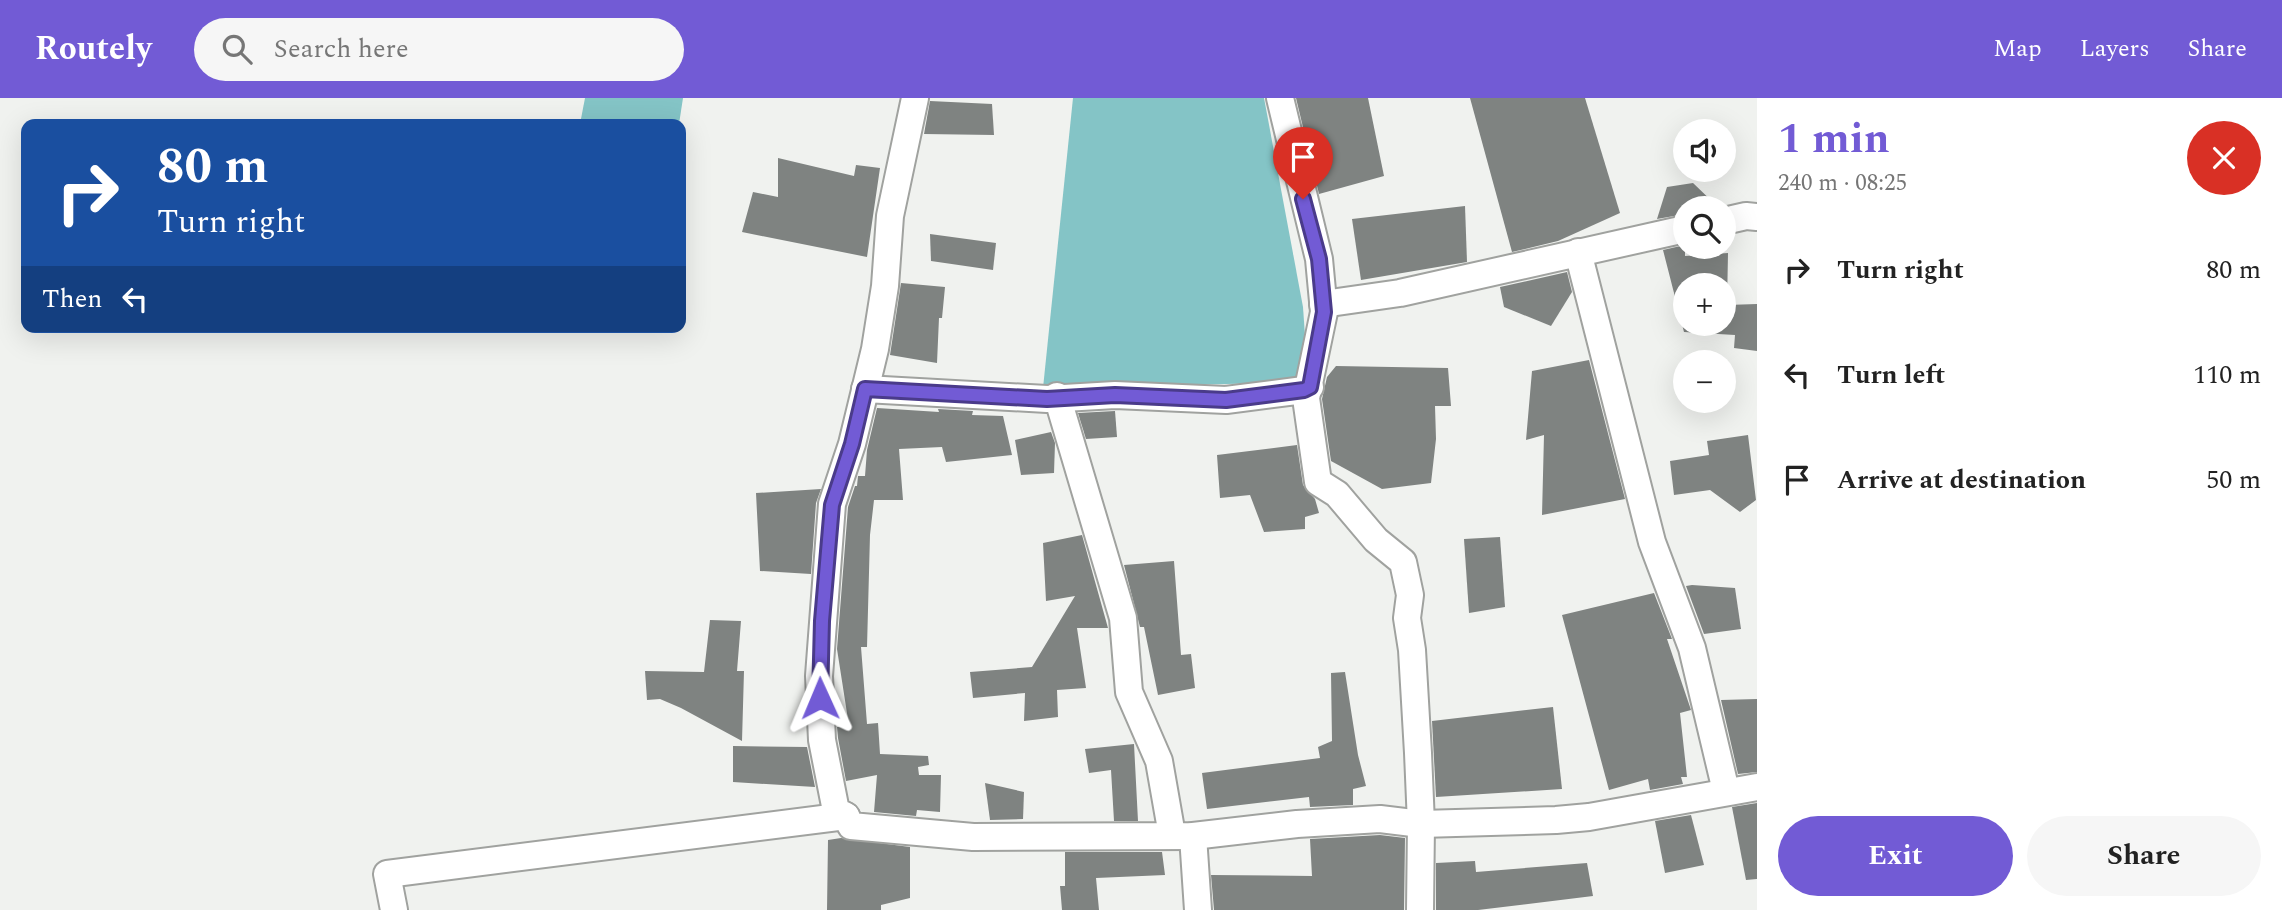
<!DOCTYPE html>
<meta charset="utf-8">
<style>
body{margin:0;font-family:Spectral,serif;background:#f6f6f6;color:#222;height:100vh;display:flex;flex-direction:column;font-size:26px;white-space:nowrap}
*{box-sizing:border-box;margin:0}
p{font-size:23px;color:#767676}
.icon{flex:none;width:38px;height:38px;fill:none;stroke:currentColor;stroke-width:2;stroke-linecap:round;stroke-linejoin:round}
.map{position:relative;flex:1;overflow:hidden}
.sheet{display:flex;flex-direction:column;background:#fff;width:525px}
.sheet>*{flex:none}
.guide{position:absolute;left:21px;top:21px;width:665px;height:214px;border-radius:14px;box-shadow:0 7px 28px #0002;background:#1a4fa0;color:#fff;overflow:hidden}
.controls{position:absolute;left:1673px;top:21px;display:grid;gap:14px}
.controls a{display:grid;place-items:center;width:63px;height:63px;border-radius:50%;background:#fff;box-shadow:0 7px 28px #0002;font-size:35px}
.pin{position:absolute;display:grid;place-items:center;width:60px;height:60px;color:#fff;margin:-72px -30px;border-radius:50% 50% 50% 0;rotate:-45deg;box-shadow:0 0 7px #0007}
.pin .icon{rotate:45deg}
.me{position:absolute;width:77px;margin:-38px;rotate:359deg;stroke-linejoin:round;filter:drop-shadow(0 0 5px #0008)}
.turn{display:flex;align-items:center;gap:24px;height:147px;padding:0 21px;font-size:32px}
.turn .icon{width:91px;height:91px;stroke-width:2.5}
.turn b{display:block;font-size:49px;line-height:60px}
.then{display:flex;align-items:center;height:66px;padding:0 21px;background:#0003;gap:14px;font-size:26px}
.round{display:grid;place-items:center;flex:none;width:74px;height:74px;border-radius:37px;background:#f6f6f6}
.summary{display:flex;align-items:center;justify-content:space-between;height:119px;padding:0 21px}
h1{font-size:42px;font-weight:700;line-height:52px;color:#725bd5}
.primary-button{display:flex;gap:14px;margin-top:auto;padding:14px 21px}
.primary-button a{flex:1;height:80px;border-radius:42px;background:#725bd5;color:#fff;font-size:28px;font-weight:700;line-height:80px;text-align:center}
.primary-button a+a{background:#f6f6f6;color:#222}
ul{padding:0;list-style:none}
li{display:flex;align-items:center;gap:21px;height:105px;padding:0 21px}
li div{flex:1}
li b{display:block;font-size:26px}
li em{font-style:normal}
header{display:flex;align-items:center;gap:42px;box-sizing:border-box;height:98px;padding:0 35px;background:#725bd5;color:#fff}
header strong{font-size:33px}
nav{display:flex;gap:38px;margin-inline-start:auto;font-size:24px}
.search{width:490px;height:63px;background:#f6f6f6;display:flex;align-items:center;gap:18px;box-sizing:border-box;padding:0 24px;border-radius:38px;color:#767676;font-size:26px}
main{display:flex;flex:1;min-height:0}
.map>svg:first-child{display:block}
.water{fill:#84c4c6}
.building{fill:#7f8381;fill-rule:evenodd}
.lines{fill:none;stroke-linecap:round;stroke-linejoin:round}
.minor-casing{stroke:#a0a29f;stroke-width:30}
.minor{stroke:#fff;stroke-width:26}
.route-casing{stroke:#4a3b8a;stroke-width:18}
.route{stroke:#725bd5;stroke-width:12}
</style>
<header>
<strong>Routely</strong>
<div class="search"><svg class="icon" aria-label="search" viewBox="0 0 24 24"><circle cx="10" cy="10" r="6"/><path d="M15 15l6 6"/></svg>Search here</div>
<nav><a>Map</a><a>Layers</a><a>Share</a></nav>
</header>
<main>
<div class="map">
<svg width="1757" height="812" viewBox="0 0 1757 812">
<rect width="100%" height="100%" fill="#f0f2ef"/>
<g class="water">
<path d="M 585,0 L 683,0 L 679,26 L 580,26 Z"/>
<path d="M 1073,0 L 1264,0 L 1303,209 L 1308,281 L 1272,285 L 1043,290 Z"/>
</g>
<g class="building">
<path d="M 1296,0 L 1368,0 L 1384,78 L 1319,96 Z"/>
<path d="M 1470,0 L 1585,0 L 1620,115 L 1558,143 L 1512,154 Z"/>
<path d="M 930,3 L 992,6 L 994,37 L 924,36 Z"/>
<path d="M 778,60 L 854,78 L 856,67 L 880,70 L 867,159 L 742,134 L 753,94 L 778,99 Z"/>
<path d="M 1693,85 L 1718,109 L 1685,110 L 1685,116 L 1657,121 L 1667,89 Z"/>
<path d="M 1465,108 L 1467,164 L 1361,182 L 1352,121 Z"/>
<path d="M 930,136 L 996,145 L 993,172 L 931,163 Z"/>
<path d="M 1685,147 L 1685,158 L 1728,155 L 1727,207 L 1757,206 L 1757,253 L 1734,250 L 1735,237 L 1684,234 L 1663,152 ZM 1685,187 L 1724,187 L 1724,226 L 1685,226 Z"/>
<path d="M 1567,174 L 1572,194 L 1551,228 L 1504,209 L 1500,189 Z"/>
<path d="M 901,185 L 945,189 L 942,220 L 939,220 L 937,265 L 890,257 Z"/>
<path d="M 1589,262 L 1625,401 L 1542,417 L 1544,337 L 1526,342 L 1532,273 Z"/>
<path d="M 1336,268 L 1448,270 L 1451,308 L 1435,308 L 1436,341 L 1431,385 L 1382,391 L 1331,363 L 1322,301 L 1327,279 Z"/>
<path d="M 877,310 L 939,314 L 938,311 L 973,313 L 972,317 L 1003,318 L 1012,357 L 946,364 L 942,349 L 899,351 L 903,402 L 874,402 L 870,437 L 867,549 L 861,549 L 867,626 L 878,625 L 880,656 L 928,658 L 929,667 L 918,669 L 919,677 L 941,677 L 940,714 L 917,712 L 916,718 L 874,714 L 877,677 L 846,683 L 838,640 L 837,629 L 849,628 L 837,551 L 848,409 L 855,388 L 857,388 L 858,378 L 865,378 L 867,352 Z"/>
<path d="M 1115,313 L 1117,339 L 1086,341 L 1078,315 Z"/>
<path d="M 1051,334 L 1055,345 L 1054,375 L 1021,377 L 1015,342 Z"/>
<path d="M 1748,337 L 1756,402 L 1740,414 L 1710,392 L 1674,397 L 1670,363 L 1709,357 L 1707,343 Z"/>
<path d="M 1297,347 L 1303,387 L 1315,401 L 1319,415 L 1305,419 L 1305,431 L 1264,434 L 1250,397 L 1220,400 L 1217,357 Z"/>
<path d="M 821,391 L 816,405 L 811,476 L 760,473 L 756,395 Z"/>
<path d="M 1082,437 L 1108,530 L 1077,530 L 1086,590 L 1057,592 L 1058,619 L 1024,623 L 1025,595 L 973,600 L 970,574 L 1032,569 L 1075,498 L 1046,503 L 1043,445 Z"/>
<path d="M 1500,439 L 1505,509 L 1469,515 L 1464,441 Z"/>
<path d="M 1174,463 L 1181,557 L 1191,556 L 1195,590 L 1158,597 L 1144,529 L 1140,529 L 1124,467 Z"/>
<path d="M 1692,487 L 1735,490 L 1741,531 L 1704,536 L 1686,488 Z"/>
<path d="M 1654,495 L 1672,541 L 1667,541 L 1691,612 L 1680,615 L 1687,679 L 1681,679 L 1683,686 L 1650,692 L 1648,681 L 1609,692 L 1562,517 Z"/>
<path d="M 710,522 L 741,523 L 737,573 L 744,573 L 742,643 L 681,610 L 660,601 L 647,602 L 645,573 L 704,574 Z"/>
<path d="M 1345,574 L 1358,657 L 1366,688 L 1353,691 L 1353,707 L 1310,709 L 1309,699 L 1207,711 L 1202,675 L 1320,660 L 1318,649 L 1332,643 L 1331,575 Z"/>
<path d="M 1757,601 L 1757,674 L 1738,676 L 1721,602 Z"/>
<path d="M 1553,609 L 1562,691 L 1436,699 L 1432,623 Z"/>
<path d="M 1134,646 L 1138,723 L 1114,723 L 1111,672 L 1089,675 L 1085,651 Z"/>
<path d="M 733,648 L 807,649 L 815,689 L 733,684 Z"/>
<path d="M 985,685 L 1024,694 L 1023,721 L 990,722 Z"/>
<path d="M 1757,705 L 1757,781 L 1746,782 L 1732,709 Z"/>
<path d="M 1691,717 L 1704,767 L 1665,775 L 1655,723 Z"/>
<path d="M 1380,737 L 1405,740 L 1404,812 L 1214,812 L 1211,777 L 1312,778 L 1310,741 Z"/>
<path d="M 841,740 L 910,749 L 910,800 L 881,807 L 881,812 L 827,812 L 828,742 Z"/>
<path d="M 1065,754 L 1162,754 L 1165,777 L 1096,780 L 1099,812 L 1062,812 L 1060,788 L 1065,788 Z"/>
<path d="M 1475,763 L 1476,774 L 1587,765 L 1593,798 L 1478,812 L 1436,812 L 1436,765 Z"/>
</g>
<g class="lines">
<defs>
<g id="minor">
<path d="M 915,0 L 890,118 L 885,188 L 875,251 L 852,346 L 832,406 L 819,578 L 822,642 L 836,713 L 846,718 L 851,728 L 973,739 L 1193,738 L 1297,726 L 1380,721 L 1421,726 L 1556,722 L 1589,719 L 1757,689"/>
<path d="M 1280,0 L 1319,161 L 1324,214 L 1306,300 L 1318,384 L 1337,396 L 1376,442 L 1403,464 L 1410,497 L 1407,520 L 1412,552 L 1418,655 L 1421,726 L 1420,812"/>
<path d="M 1724,123 L 1746,118 L 1757,119"/>
<path d="M 1578,154 L 1652,444 L 1692,550 L 1726,693"/>
<path d="M 1323,206 L 1400,195 L 1685,131"/>
<path d="M 865,291 L 1047,301 L 1115,297 L 1226,302 L 1304,292 L 1310,289"/>
<path d="M 1057,298 L 1123,520 L 1129,594 L 1159,663 L 1172,737"/>
<path d="M 1193,738 L 1198,812"/>
<path d="M 394,812 L 387,776 L 846,718"/>
</g>
</defs>
<use href="#minor" class="minor-casing"/>
<use href="#minor" class="minor"/>
</g>
<g class="lines">
<defs>
<path id="route" d="M 820,600 L 822,523 L 832,407 L 852,346 L 865,291 L 1047,301 L 1115,297 L 1226,302 L 1304,292 L 1310,289 L 1324,214 L 1319,161 L 1303,101"/>
</defs>
<use href="#route" class="route-casing"/>
<use href="#route" class="route"/>
</g>
</svg>
<div class="controls">
<a><svg class="icon" aria-label="sound" viewBox="0 0 24 24"><path d="M4 9h4l5-4v14l-5-4H4zM17 9q2 3 0 6"/></svg></a>
<a><svg class="icon" aria-label="search" viewBox="0 0 24 24"><circle cx="10" cy="10" r="6"/><path d="M15 15l6 6"/></svg></a>
<a>+</a>
<a>−</a>
</div>
<div class="pin" style="left:1303px;top:101px;background:#d93025"><svg class="icon" aria-label="arrive" viewBox="0 0 24 24"><path d="M6 21V4h12l-3 4 3 4H6"/></svg></div>
<svg class="me" style="left:820px;top:600px" viewBox="-20 -20 40 40"><path d="M0-17L14 15 0 8-14 15z" fill="#725bd5" stroke="#fff" stroke-width="4"/></svg>
<div class="guide">
<div class="turn"><svg class="icon" aria-label="right" viewBox="0 0 24 24"><path d="M7 20v-9h11M14 6l5 5-5 5"/></svg><div><b>80 m</b>Turn right</div></div>
<div class="then">Then<svg class="icon" aria-label="left" viewBox="0 0 24 24"><path d="M17 20v-9H6M10 6l-5 5 5 5"/></svg></div>
</div>
</div>
<section class="sheet">
<div class="summary"><div><h1>1 min</h1><p>240 m · 08:25</p></div><a class="round" style="background:#d93025;color:#fff"><svg class="icon" aria-label="close" viewBox="0 0 24 24"><path d="M6 6l12 12M18 6L6 18"/></svg></a></div>
<ul>
<li><svg class="icon" aria-label="right" viewBox="0 0 24 24"><path d="M7 20v-9h11M14 6l5 5-5 5"/></svg><div><b>Turn right</b></div><em>80 m</em></li>
<li><svg class="icon" aria-label="left" viewBox="0 0 24 24"><path d="M17 20v-9H6M10 6l-5 5 5 5"/></svg><div><b>Turn left</b></div><em>110 m</em></li>
<li><svg class="icon" aria-label="arrive" viewBox="0 0 24 24"><path d="M6 21V4h12l-3 4 3 4H6"/></svg><div><b>Arrive at destination</b></div><em>50 m</em></li>
</ul>
<div class="primary-button"><a>Exit</a><a>Share</a></div>
</section>
</main>
